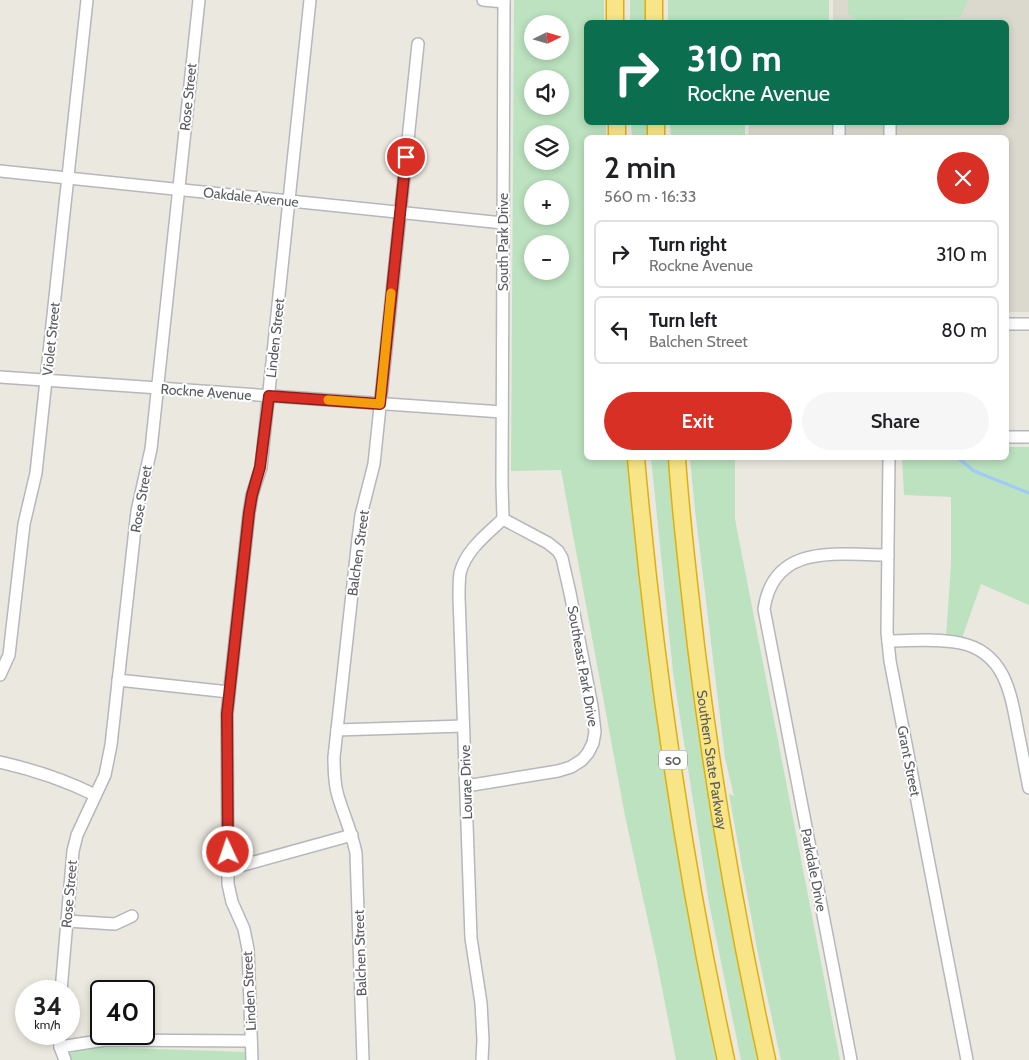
<!DOCTYPE html>
<meta charset="utf-8">
<style>
body{margin:0;font-family:Cabin,sans-serif;background:#f6f6f6;color:#202124;height:100vh;display:flex;flex-direction:column;font-size:19px;white-space:nowrap}
*{box-sizing:border-box;margin:0}
p{font-size:16px;color:#757577}
.icon{flex:none;width:28px;height:28px;fill:none;stroke:currentColor;stroke-width:2;stroke-linecap:round;stroke-linejoin:round}
.map{position:relative;flex:1;overflow:hidden}
.side{position:absolute;left:584px;top:135px;width:425px;height:325px;display:flex;flex-direction:column;background:#fff;border-radius:8px;box-shadow:0 2px 8px #0003}
.side>*{flex:none}
.top-card{position:absolute;left:584px;top:20px;width:425px;height:105px;border-radius:8px;box-shadow:0 2px 8px #0003;background:#0b6e4f;color:#fff;overflow:hidden}
.needle{width:32px;rotate:85deg}
.fabs{position:absolute;left:524px;top:15px;display:grid;gap:10px}
.fabs a{display:grid;place-items:center;width:45px;height:45px;border-radius:50%;background:#fff;box-shadow:0 2px 8px #0003;font-size:25px}
.speed{position:absolute;left:15px;top:980px;display:flex;gap:10px;font-size:25px;font-weight:700;text-align:center}
.speed>*{display:grid;place-content:center;width:65px;height:65px;border-radius:50%;background:#fff;box-shadow:0 2px 8px #0003;line-height:1}
.speed small{font-size:12px;font-weight:400}
.speed .limit{border:2px solid #111;border-radius:8px;background:#fff;color:#111}
.pin{position:absolute;display:grid;place-items:center;width:42px;height:42px;color:#fff;margin:-21px;border:2px solid #fff;border-radius:50%;box-shadow:0 1px 5px #0007}
.me{position:absolute;width:55px;margin:-28px;rotate:357deg;stroke-linejoin:round;filter:drop-shadow(0 0 4px #0008)}
.turn{display:flex;align-items:center;gap:18px;height:105px;padding:0 20px;font-size:22px}
.turn .icon{width:65px;height:65px;stroke-width:2.5}
.turn b{display:block;font-size:35px;line-height:42px}
.round{display:grid;place-items:center;flex:none;width:52px;height:52px;border-radius:26px;background:#f6f6f6}
.overview{display:flex;align-items:center;justify-content:space-between;height:85px;padding:0 20px}
h1{font-size:30px;font-weight:600;line-height:38px}
.button{display:flex;gap:10px;margin-top:auto;padding:10px 20px}
.button a{flex:1;height:58px;border-radius:30px;background:#d93025;color:#fff;font-size:20px;font-weight:600;line-height:58px;text-align:center}
.button a+a{background:#f6f6f6;color:#202124}
ul{padding:0;list-style:none}
li{display:flex;align-items:center;gap:15px;height:68px;margin:0 10px 8px;padding:0 10px;border:2px solid #e0e0e0;border-radius:8px}
li div{flex:1}
li b{display:block;font-size:19px}
li em{font-style:normal}
.map>svg:first-child{display:block}
.education{fill:#dbd8cd}
.green{fill:#bce2bf;fill-rule:evenodd}
.lines{fill:none;stroke-linecap:round;stroke-linejoin:round}
.stream{stroke:#9ecbfb;stroke-width:3}
.minor-casing{stroke:#b5b7bc;stroke-width:14}
.highway-casing{stroke:#e1af08;stroke-width:19}
.minor{stroke:#fff;stroke-width:11}
.highway{stroke:#f8e588;stroke-width:16}
.route-casing{stroke:#8d1f18;stroke-width:12}
.route{stroke:#d93025;stroke-width:9}
.slow{stroke:#f59e0b;stroke-width:9}
.labels{text-anchor:middle;dominant-baseline:central;stroke-width:4;stroke-linejoin:round;paint-order:stroke}
.shield{fill:#fff;stroke:#8a8c90;stroke-width:1}
.shield-label{font-size:12px;font-weight:bold;fill:#585b60}
.street-label{font-size:14px;fill:#585b60;stroke:#fff}
</style>
<div class="map">
<svg width="1029" height="1060" viewBox="0 0 1029 1060">
<rect width="100%" height="100%" fill="#ebe9df"/>
<path class="education" d="M 833,0 L 1029,0 L 1029,312 L 1006,312 L 1006,138 L 748,138 L 749,123 L 1006,122 L 1006,22 L 833,22 Z"/>
<g class="green">
<path d="M 514,0 L 604,0 L 604,22 L 586,22 L 586,122 L 606,123 L 606,137 L 586,138 L 586,458 L 627,458 L 646,623 L 666,763 L 716,1060 L 676,1060 L 656,957 L 625,816 L 561,470 L 511,471 ZM 532,24 L 560,24 L 560,51 L 532,51 ZM 532,79 L 560,79 L 560,106 L 532,106 ZM 532,134 L 560,134 L 560,161 L 532,161 ZM 532,189 L 560,189 L 560,216 L 532,216 ZM 532,244 L 560,244 L 560,271 L 532,271 Z"/>
<rect x="630" y="0" width="19" height="22"/>
<rect x="668" y="0" width="161" height="22"/>
<path d="M 848,0 L 968,0 L 960,17 L 858,20 L 848,14 Z"/>
<path d="M 631,123 L 651,123 L 651,137 L 632,137 Z"/>
<path d="M 670,123 L 745,123 L 745,137 L 671,137 Z"/>
<path d="M 1006,447 L 1029,447 L 1029,605 L 981,584 L 962,638 L 946,637 L 951,564 L 951,497 L 904,495 L 902,458 L 1006,458 Z"/>
<path d="M 651,458 L 670,458 L 762,1060 L 741,1060 L 709,903 L 673,672 Z"/>
<path d="M 690,458 L 735,458 L 735,519 L 840,1060 L 781,1060 L 758,954 L 729,794 L 734,796 L 725,758 L 695,510 Z"/>
<path d="M 97,1047 L 248,1052 L 249,1060 L 72,1060 L 69,1053 Z"/>
</g>
<g class="lines">
<path class="stream" d="M 958,458 L 974,471 L 1029,493"/>
<defs>
<g id="minor">
<path d="M 483,0 L 504,2"/>
<path d="M 839,122 L 839,138"/>
<path d="M 890,138 L 890,122"/>
<path d="M 0,171 L 503,223"/>
<path d="M 1006,324 L 1029,324"/>
<path d="M 0,377 L 502,412"/>
<path d="M 1006,437 L 1029,437"/>
<path d="M 889,458 L 887,632 L 890,661 L 967,1060"/>
<path d="M 888,641 C 911,641 937,638 960,643 C 1005,652 1011,694 1018,732 C 1022,750 1025,769 1029,788"/>
<path d="M 0,675 L 9,655 L 24,524 L 36,473 L 87,0"/>
<path d="M 118,680 L 229,692"/>
<path d="M 337,730 L 463,726"/>
<path d="M 0,762 C 35,770 63,779 95,795"/>
<path d="M 466,786 L 558,771 L 571,767 L 582,760 L 588,753 L 593,743 L 595,732 L 592,706 L 570,593 L 562,558 L 558,551 L 548,543 L 503,519 L 502,484 L 504,0"/>
<path d="M 229,869 L 352,835"/>
<path d="M 67,921 L 115,924 L 132,916"/>
<path d="M 61,991 L 73,851 L 77,835 L 105,775 L 111,745 L 137,511 L 151,449 L 199,0"/>
<path d="M 59,1034 L 60,1047 L 65,1060"/>
<path d="M 60,1047 L 105,1040 L 251,1041"/>
<path d="M 252,1060 L 248,949 L 244,929 L 232,902 L 228,884 L 227,714 L 249,513 L 252,495 L 261,467 L 310,0"/>
<path d="M 363,1060 L 356,853 C 352,833 344,816 338,796 C 334,784 334,770 334,757 L 358,539 L 361,515 L 374,464 L 418,44"/>
<path d="M 482,1060 L 483,1040 L 481,1003 L 471,938 L 459,597 C 459,589 459,581 460,573 C 466,550 486,535 503,519"/>
<path d="M 851,1060 L 764,609 C 774,542 838,555 888,555"/>
</g>
<g id="highway">
<path d="M 615,0 L 615,22"/>
<path d="M 654,0 L 654,22"/>
<path d="M 617,122 L 617,138"/>
<path d="M 656,122 L 656,138"/>
<path d="M 636,458 C 654,658 683,863 726,1060"/>
<path id="s1" d="M 677,458 C 681,520 689,583 696,646 C 713,785 737,923 767,1060"/>
</g>
</defs>
<use href="#minor" class="minor-casing"/>
<use href="#highway" class="highway-casing"/>
<use href="#minor" class="minor"/>
<use href="#highway" class="highway"/>
</g>
<g class="lines">
<defs>
<path id="route" d="M 228,852 L 227,714 L 249,513 L 252,495 L 260,467 L 269,396 L 380,404 L 406,157"/>
</defs>
<use href="#route" class="route-casing"/>
<use href="#route" class="route"/>
<path class="slow" d="M 328,400 L 380,404 L 391,293"/>
</g>
<g class="labels">
<rect class="shield" x="659" y="750.5" width="28" height="19" rx="4"/>
<g class="shield-label">
<text x="673" y="760">SO</text>
</g>
<g class="street-label">
<text transform="translate(188 97) rotate(-84)">Rose Street</text>
<text transform="translate(251 197) rotate(6)">Oakdale Avenue</text>
<text transform="translate(503 242) rotate(-90)">South Park Drive</text>
<text transform="translate(275 338) rotate(-84)">Linden Street</text>
<text transform="translate(51 339) rotate(-84)">Violet Street</text>
<text transform="translate(206 392) rotate(4)">Rockne Avenue</text>
<text transform="translate(141 499) rotate(-80)">Rose Street</text>
<text transform="translate(358 553) rotate(-82)">Balchen Street</text>
<text transform="translate(583 666) rotate(80)">Southeast Park Drive</text>
<text stroke="none"><textPath href="#s1" startOffset="304">Southern State Parkway</textPath></text>
<text transform="translate(909 761) rotate(79)">Grant Street</text>
<text transform="translate(466 782) rotate(-92)">Lourae Drive</text>
<text transform="translate(814 870) rotate(79)">Parkdale Drive</text>
<text transform="translate(69 894) rotate(-85)">Rose Street</text>
<text transform="translate(360 953) rotate(-92)">Balchen Street</text>
<text transform="translate(249 991) rotate(-93)">Linden Street</text>
</g>
</g>
</svg>
<div class="fabs">
<a><svg class="needle" viewBox="-14 -14 28 28"><path d="M0-13l5 13h-10z" fill="#e53935"/><path d="M0 13l5-13h-10z" fill="#757577"/></svg></a>
<a><svg class="icon" aria-label="sound" viewBox="0 0 24 24"><path d="M4 9h4l5-4v14l-5-4H4zM17 9q2 3 0 6"/></svg></a>
<a><svg class="icon" aria-label="layers" viewBox="0 0 24 24"><path d="M12 4l9 5-9 5-9-5zM3 14l9 5 9-5"/></svg></a>
<a>+</a>
<a>−</a>
</div>
<div class="speed"><div>34<small>km/h</small></div><div class="limit">40</div></div>
<div class="pin" style="left:406px;top:157px;background:#d93025"><svg class="icon" aria-label="arrive" viewBox="0 0 24 24"><path d="M6 21V4h12l-3 4 3 4H6"/></svg></div>
<svg class="me" style="left:228px;top:852px" viewBox="-20 -20 40 40"><circle r="17" fill="#d93025" stroke="#fff" stroke-width="3"/><path d="M0-11L8 9 0 5-8 9z" fill="#fff"/></svg>
<div class="top-card">
<div class="turn"><svg class="icon" aria-label="right" viewBox="0 0 24 24"><path d="M7 20v-9h11M14 6l5 5-5 5"/></svg><div><b>310 m</b>Rockne Avenue</div></div>
</div>
<section class="side">
<div class="overview"><div><h1>2 min</h1><p>560 m · 16:33</p></div><a class="round" style="background:#d93025;color:#fff"><svg class="icon" aria-label="close" viewBox="0 0 24 24"><path d="M6 6l12 12M18 6L6 18"/></svg></a></div>
<ul>
<li><svg class="icon" aria-label="right" viewBox="0 0 24 24"><path d="M7 20v-9h11M14 6l5 5-5 5"/></svg><div><b>Turn right</b><p>Rockne Avenue</p></div><em>310 m</em></li>
<li><svg class="icon" aria-label="left" viewBox="0 0 24 24"><path d="M17 20v-9H6M10 6l-5 5 5 5"/></svg><div><b>Turn left</b><p>Balchen Street</p></div><em>80 m</em></li>
</ul>
<div class="button"><a>Exit</a><a>Share</a></div>
</section>
</div>
